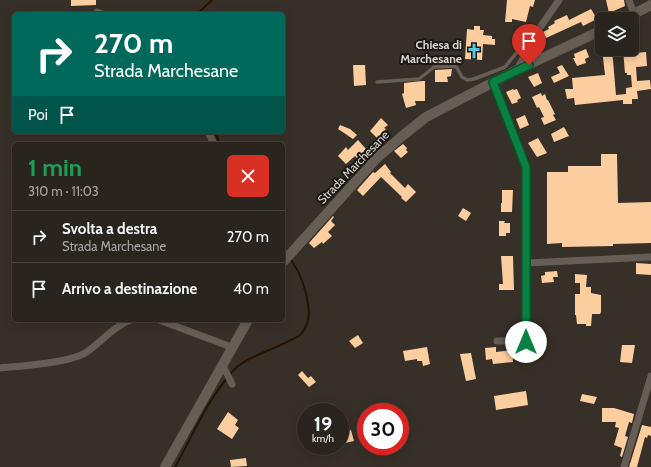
<!DOCTYPE html>
<html lang="it">
<meta charset="utf-8">
<style>
body{margin:0;font-family:Cabin,sans-serif;background:#312c27;color:#f1f3f6;height:100vh;display:flex;flex-direction:column;font-size:15px;white-space:nowrap}
*{box-sizing:border-box;margin:0}
p{font-size:13px;color:#a5a4a4}
.icon{flex:none;width:22px;height:22px;fill:none;stroke:currentColor;stroke-width:2;stroke-linecap:round;stroke-linejoin:round}
.map{position:relative;flex:1;overflow:hidden}
.panel{position:absolute;left:12px;top:142px;width:273px;height:180px;display:flex;flex-direction:column;background:#29241e;border-radius:6px;box-shadow:0 2px 10px #0003,0 0 0 1px #45413c}
.panel>*{flex:none}
.guide{position:absolute;left:12px;top:12px;width:273px;height:122px;border-radius:6px;box-shadow:0 2px 10px #0003,0 0 0 1px #45413c;background:#00695c;color:#fff;overflow:hidden}
.controls{position:absolute;left:595px;top:12px;display:grid;gap:8px}
.controls a{display:grid;place-items:center;width:44px;height:44px;border-radius:6px;background:#29241e;box-shadow:0 2px 10px #0003,0 0 0 1px #45413c;font-size:20px}
.speed{position:absolute;left:297px;top:403px;display:flex;gap:8px;font-size:20px;font-weight:700;text-align:center}
.speed>*{display:grid;place-content:center;width:52px;height:52px;border-radius:50%;background:#29241e;box-shadow:0 2px 10px #0003,0 0 0 1px #45413c;line-height:1}
.speed small{font-size:10px;font-weight:400}
.speed .limit{border:6px solid #d22;background:#fff;color:#111}
.pin{position:absolute;display:grid;place-items:center;width:34px;height:34px;color:#fff;margin:-41px -17px;border-radius:50% 50% 50% 0;rotate:-45deg;box-shadow:0 0 4px #0007}
.pin .icon{rotate:45deg}
.me{position:absolute;width:44px;margin:-22px;rotate:0deg;stroke-linejoin:round;filter:drop-shadow(0 0 3px #0008)}
.turn{display:flex;align-items:center;gap:14px;height:84px;padding:0 16px;font-size:18px}
.turn .icon{width:52px;height:52px;stroke-width:2.5}
.turn b{display:block;font-size:28px;line-height:34px}
.then{display:flex;align-items:center;height:38px;padding:0 16px;background:#0003;gap:8px;font-size:15px}
.round{display:grid;place-items:center;flex:none;width:42px;height:42px;border-radius:6px;background:#312c27}
.head{display:flex;align-items:center;justify-content:space-between;height:68px;padding:0 16px}
h1{font-size:24px;font-weight:800;line-height:30px;color:#1e9e55}
ul{padding:0;list-style:none}
li{display:flex;align-items:center;gap:12px;height:52px;padding:0 16px;border-top:1px solid #45413c}
li div{flex:1}
li b{display:block;font-size:15px}
li em{font-style:normal}
.map>svg:first-child{display:block}
.lines{fill:none;stroke-linecap:round;stroke-linejoin:round}
.stream{stroke:#261300;stroke-width:2}
.building{fill:#fccd9e}
.service{stroke:#665e55;stroke-width:3.5}
.minor{stroke:#665e55;stroke-width:7}
.secondary{stroke:#665e55;stroke-width:10}
.route-casing{stroke:#07532c;stroke-width:10}
.route{stroke:#0b8043;stroke-width:7}
.labels{text-anchor:middle;dominant-baseline:central;stroke-width:4;stroke-linejoin:round;paint-order:stroke}
.poi-label{font-size:12px;font-weight:bold;fill:#d9d4d0;stroke:#1c1815;text-anchor:end}
.street-label{font-size:12px;fill:#d9d4d0;stroke:#1c1815}
</style>
<div class="map">
<svg width="651" height="467" viewBox="0 0 651 467">
<rect width="100%" height="100%" fill="#373028"/>
<g class="lines">
<g class="stream">
<path d="M 197,14 L 212,0"/>
<path d="M 215,132 L 220,144"/>
<path d="M 230,374 C 243,358 267,352 285,343 C 290,340 297,338 301,334 C 308,326 310,315 308,305 C 306,288 301,274 291,260"/>
<path d="M 175,467 C 192,437 205,405 227,378"/>
</g>
</g>
<g class="building">
<path d="M 71,0 L 96,0 L 96,5 L 71,6 Z"/>
<path d="M 507,0 L 535,0 L 533,7 L 530,6 L 526,22 L 512,19 L 512,22 L 505,22 Z"/>
<path d="M 606,0 L 624,0 L 625,6 L 609,13 Z"/>
<path d="M 591,9 L 597,19 L 583,26 L 581,22 L 546,38 L 543,32 L 549,29 L 548,27 L 555,23 L 554,21 L 567,15 L 569,20 Z"/>
<path d="M 474,26 L 480,26 L 480,30 L 484,30 L 483,35 L 492,36 L 492,39 L 495,39 L 495,45 L 483,44 L 482,60 L 465,59 L 467,29 L 474,30 Z"/>
<path d="M 586,49 L 589,57 L 585,59 L 586,63 L 577,66 L 573,58 L 575,58 L 574,54 Z"/>
<path d="M 602,49 L 612,49 L 616,95 L 626,94 L 626,88 L 632,87 L 631,75 L 627,75 L 627,73 L 625,73 L 623,49 L 635,49 L 635,53 L 646,52 L 647,66 L 636,67 L 637,81 L 650,80 L 651,89 L 637,91 L 638,99 L 632,99 L 632,104 L 623,104 L 623,100 L 575,105 L 574,98 L 567,99 L 565,89 L 573,89 L 572,78 L 605,75 Z"/>
<path d="M 435,56 L 451,57 L 451,63 L 435,64 Z"/>
<path d="M 353,65 L 365,65 L 366,85 L 354,86 Z"/>
<path d="M 562,65 L 569,76 L 554,83 L 551,77 L 560,73 L 557,67 Z"/>
<path d="M 452,69 L 451,76 L 447,77 L 448,82 L 435,82 L 435,70 Z"/>
<path d="M 538,73 L 542,83 L 534,87 L 528,77 Z"/>
<path d="M 422,81 L 425,81 L 425,101 L 415,101 L 416,105 L 406,108 L 402,94 L 404,93 L 404,83 Z"/>
<path d="M 513,89 L 514,90 L 517,89 L 521,98 L 517,100 L 518,102 L 512,104 L 506,92 Z"/>
<path d="M 541,93 L 542,96 L 545,94 L 547,100 L 548,100 L 555,114 L 553,115 L 556,120 L 544,125 L 541,118 L 544,117 L 539,107 L 537,108 L 532,97 Z"/>
<path d="M 525,115 L 529,125 L 520,129 L 516,119 Z"/>
<path d="M 381,118 L 388,125 L 384,128 L 386,129 L 377,138 L 370,131 Z"/>
<path d="M 340,125 L 350,129 L 357,135 L 353,139 L 338,129 Z"/>
<path d="M 564,127 L 569,136 L 554,142 L 551,134 Z"/>
<path d="M 538,138 L 547,153 L 537,157 L 528,143 Z"/>
<path d="M 358,140 L 366,149 L 357,158 L 355,156 L 346,164 L 338,156 L 346,147 L 348,150 Z"/>
<path d="M 403,144 L 407,148 L 406,150 L 408,152 L 401,158 L 394,151 Z"/>
<path d="M 601,154 L 617,154 L 618,203 L 651,202 L 651,243 L 613,244 L 613,246 L 562,247 L 562,243 L 547,244 L 547,172 L 568,172 L 568,166 L 601,166 Z"/>
<path d="M 385,164 L 391,172 L 390,173 L 405,188 L 408,184 L 416,192 L 406,202 L 401,198 L 402,197 L 381,177 L 363,196 L 357,190 L 373,172 L 375,173 Z"/>
<path d="M 502,190 L 513,190 L 512,212 L 501,212 L 501,203 L 502,203 Z"/>
<path d="M 463,208 L 471,213 L 466,221 L 458,216 Z"/>
<path d="M 333,216 L 334,217 L 331,221 L 335,225 L 328,232 L 332,236 L 323,244 L 322,242 L 314,248 L 309,243 Z"/>
<path d="M 499,221 L 505,221 L 504,223 L 510,223 L 510,233 L 506,233 L 506,236 L 499,236 Z"/>
<path d="M 501,256 L 513,256 L 514,290 L 499,290 L 499,284 L 503,284 Z"/>
<path d="M 636,263 L 651,264 L 651,275 L 636,274 Z"/>
<path d="M 557,271 L 558,277 L 553,277 L 554,282 L 542,283 L 541,276 L 545,275 L 545,272 Z"/>
<path d="M 575,274 L 587,275 L 586,287 L 591,287 L 591,293 L 601,295 L 601,312 L 600,314 L 592,314 L 591,326 L 586,326 L 586,324 L 577,324 L 576,315 L 575,315 L 575,294 L 580,294 L 580,283 L 575,283 Z"/>
<path d="M 358,335 L 363,343 L 355,348 L 349,341 Z"/>
<path d="M 622,345 L 635,345 L 632,363 L 620,362 Z"/>
<path d="M 427,347 L 430,364 L 423,366 L 422,361 L 417,361 L 417,359 L 405,361 L 403,351 Z"/>
<path d="M 496,347 L 496,352 L 512,350 L 513,362 L 493,364 L 492,359 L 486,360 L 485,348 Z"/>
<path d="M 471,353 L 476,379 L 466,381 L 460,354 Z"/>
<path d="M 302,371 L 308,378 L 311,376 L 316,382 L 309,387 L 298,375 Z"/>
<path d="M 526,391 L 528,405 L 496,410 L 494,396 Z"/>
<path d="M 582,394 L 597,397 L 594,404 L 580,401 Z"/>
<path d="M 602,408 L 614,408 L 634,414 L 632,423 L 629,422 L 625,436 L 628,437 L 622,457 L 620,456 L 622,448 L 614,445 L 619,428 L 615,427 L 616,422 L 602,422 Z"/>
<path d="M 228,412 L 238,420 L 235,425 L 239,428 L 232,439 L 217,429 Z"/>
<path d="M 642,425 L 651,427 L 651,436 L 648,435 L 647,438 L 645,437 L 637,467 L 629,467 Z"/>
<path d="M 351,430 L 354,441 L 340,444 L 340,433 Z"/>
<path d="M 246,458 L 247,466 L 231,467 L 230,460 Z"/>
</g>
<g class="lines">
<path class="service" d="M 377,82 L 419,79 L 434,67 L 454,66 L 457,68 L 462,77 L 467,80 L 474,79 L 505,67 L 522,46 L 527,49"/>
<g class="minor">
<path d="M 629,0 L 634,14"/>
<path d="M 97,12 L 102,14"/>
<path d="M 517,70 L 537,32 L 559,0"/>
<path d="M 493,83 L 526,167 L 526,341 L 497,341"/>
<path d="M 208,132 L 214,144"/>
<path d="M 526,263 L 651,257"/>
<path d="M 159,320 L 226,345 L 232,349"/>
<path d="M 223,366 L 232,384"/>
<path d="M 0,368 C 22,366 68,363 85,353 C 101,343 113,326 131,320"/>
<path d="M 624,467 L 651,376"/>
</g>
<g class="secondary">
<path d="M 624,19 L 651,5"/>
<path d="M 283,262 L 377,158 L 401,137 L 426,117 L 517,70 L 602,30"/>
<path d="M 165,467 L 248,320"/>
</g>
</g>
<g class="lines">
<defs>
<path id="route" d="M 526,342 L 526,167 L 493,82 L 529,65"/>
</defs>
<use href="#route" class="route-casing"/>
<use href="#route" class="route"/>
</g>
<defs>
<symbol id="church-bare" viewBox="-9 -9 18 18"><path d="M-1.2-6h2.4v3.5h3.3v2.4h-3.3V6h-2.4V-.1h-3.3v-2.4h3.3Z" fill="#59c8e5" stroke="#1c1815" stroke-width="2.5" paint-order="stroke"/></symbol>
</defs>
<g fill-rule="evenodd">
<use href="#church-bare" x="463" y="40" width="22" height="22"/>
</g>
<g class="labels">
<g class="poi-label">
<text x="462" y="44">Chiesa di<tspan x="462" dy="14">Marchesane</tspan></text>
</g>
<g class="street-label">
<text transform="translate(353 167) rotate(-46)">Strada Marchesane</text>
</g>
</g>
</svg>
<div class="controls">
<a><svg class="icon" aria-label="layers" viewBox="0 0 24 24"><path d="M12 4l9 5-9 5-9-5zM3 14l9 5 9-5"/></svg></a>
</div>
<div class="speed"><div>19<small>km/h</small></div><div class="limit">30</div></div>
<div class="pin" style="left:529px;top:65px;background:#d93025"><svg class="icon" aria-label="arrive" viewBox="0 0 24 24"><path d="M6 21V4h12l-3 4 3 4H6"/></svg></div>
<svg class="me" style="left:526px;top:342px" viewBox="-20 -20 40 40"><circle r="19" fill="#fff"/><path d="M0-13L10 11 0 6-10 11z" fill="#0b8043"/></svg>
<div class="guide">
<div class="turn"><svg class="icon" aria-label="right" viewBox="0 0 24 24"><path d="M7 20v-9h11M14 6l5 5-5 5"/></svg><div><b>270 m</b>Strada Marchesane</div></div>
<div class="then">Poi<svg class="icon" aria-label="arrive" viewBox="0 0 24 24"><path d="M6 21V4h12l-3 4 3 4H6"/></svg></div>
</div>
<section class="panel">
<div class="head"><div><h1>1 min</h1><p>310 m · 11:03</p></div><a class="round" style="background:#d93025;color:#fff"><svg class="icon" aria-label="close" viewBox="0 0 24 24"><path d="M6 6l12 12M18 6L6 18"/></svg></a></div>
<ul>
<li><svg class="icon" aria-label="right" viewBox="0 0 24 24"><path d="M7 20v-9h11M14 6l5 5-5 5"/></svg><div><b>Svolta a destra</b><p>Strada Marchesane</p></div><em>270 m</em></li>
<li><svg class="icon" aria-label="arrive" viewBox="0 0 24 24"><path d="M6 21V4h12l-3 4 3 4H6"/></svg><div><b>Arrivo a destinazione</b></div><em>40 m</em></li>
</ul>
</section>
</div>
